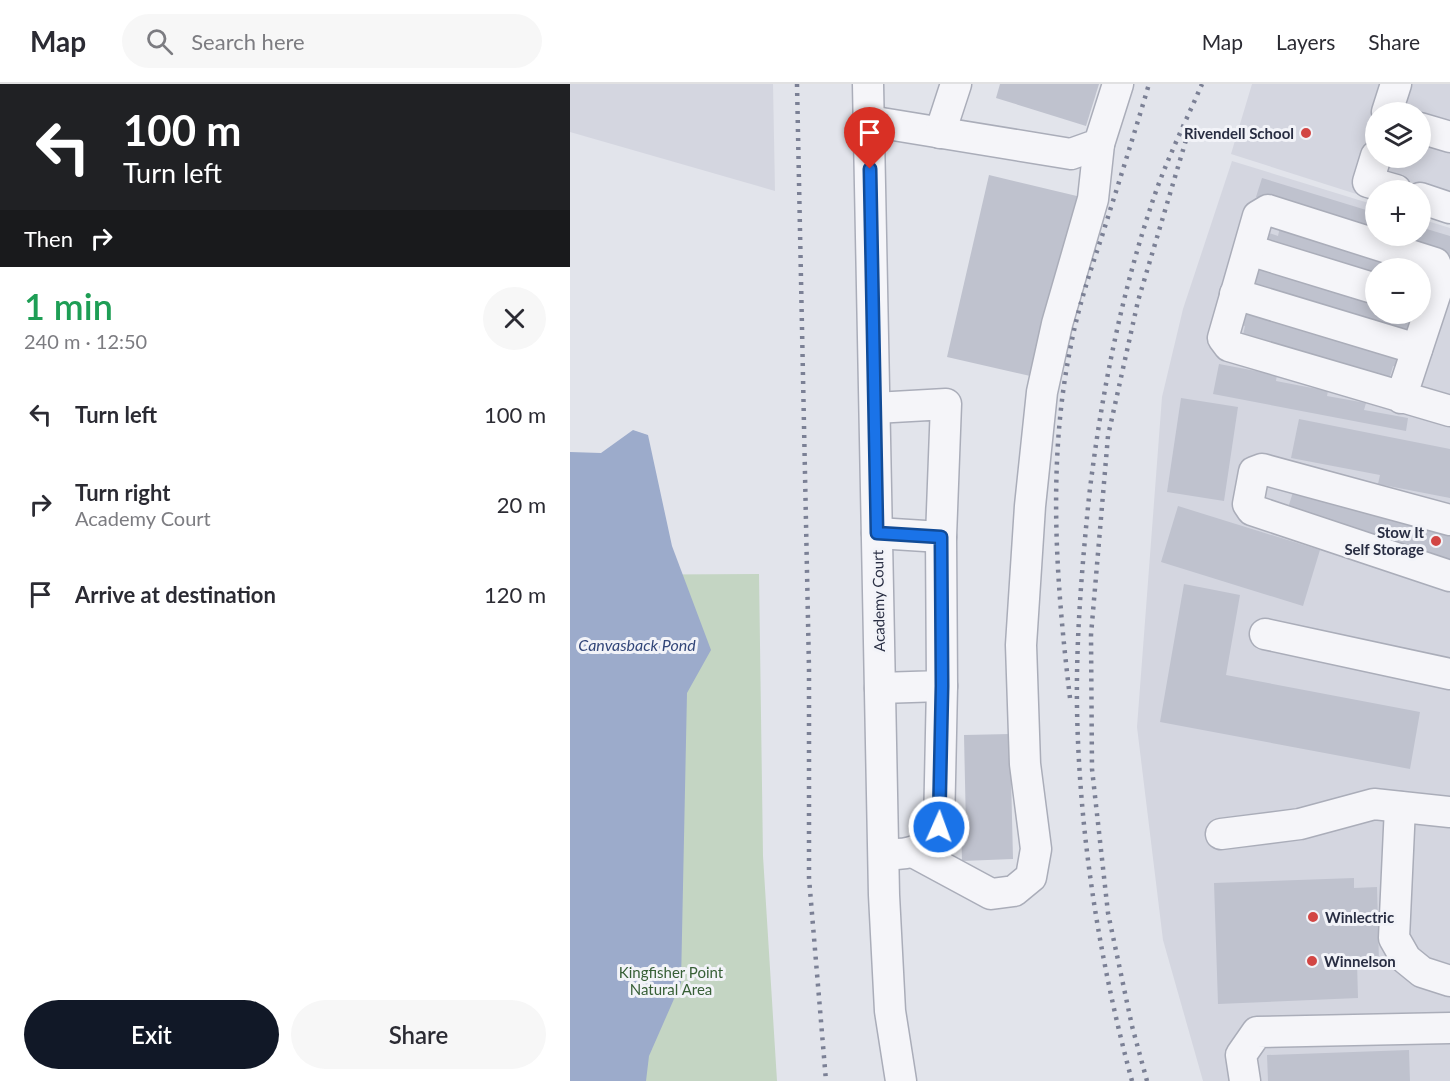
<!DOCTYPE html>
<meta charset="utf-8">
<style>
body{margin:0;font-family:Lato,sans-serif;background:#f7f7f7;color:#2b2b33;height:100vh;display:flex;flex-direction:column;font-size:22px;white-space:nowrap}
*{box-sizing:border-box;margin:0}
p{font-size:20px;color:#7c7c81}
.icon{flex:none;width:33px;height:33px;fill:none;stroke:currentColor;stroke-width:2;stroke-linecap:round;stroke-linejoin:round}
.map{position:relative;flex:1;overflow:hidden}
.sheet{display:flex;flex-direction:column;background:#fff;width:570px}
.sheet>*{flex:none}
.hud{background:#202124;color:#fff;overflow:hidden}
.controls{position:absolute;left:795px;top:18px;display:grid;gap:12px}
.controls a{display:grid;place-items:center;width:66px;height:66px;border-radius:50%;background:#fff;box-shadow:0 3px 15px #0003;font-size:30px}
.pin{position:absolute;display:grid;place-items:center;width:51px;height:51px;color:#fff;margin:-62px -26px;border-radius:50% 50% 50% 0;rotate:-45deg;box-shadow:0 0 6px #0007}
.pin .icon{rotate:45deg}
.me{position:absolute;width:66px;margin:-33px;rotate:2deg;stroke-linejoin:round;filter:drop-shadow(0 0 4px #0008)}
.turn{display:flex;align-items:center;gap:21px;height:126px;padding:0 24px;font-size:27px}
.turn .icon{width:78px;height:78px;stroke-width:2.5}
.turn b{display:block;font-size:42px;line-height:51px}
.then{display:flex;align-items:center;height:57px;padding:0 24px;background:#0003;gap:12px;font-size:22px}
.round{display:grid;place-items:center;flex:none;width:63px;height:63px;border-radius:32px;background:#f7f7f7}
.overview{display:flex;align-items:center;justify-content:space-between;height:102px;padding:0 24px}
h1{font-size:36px;font-weight:600;line-height:45px;color:#1e9e55}
.button{display:flex;gap:12px;margin-top:auto;padding:12px 24px}
.button a{flex:1;height:69px;border-radius:36px;background:#111827;color:#fff;font-size:24px;font-weight:600;line-height:69px;text-align:center}
.button a+a{background:#f7f7f7;color:#2b2b33}
ul{padding:0;list-style:none}
li{display:flex;align-items:center;gap:18px;height:90px;padding:0 24px}
li div{flex:1}
li b{display:block;font-size:22px}
li em{font-style:normal}
header{display:flex;align-items:center;gap:36px;box-sizing:border-box;height:84px;padding:0 30px;background:#fff;border-bottom:2px solid #e1e1e2}
header strong{font-size:28px}
nav{display:flex;gap:33px;margin-inline-start:auto;font-size:21px}
.search{width:420px;height:54px;background:#f7f7f7;display:flex;align-items:center;gap:15px;box-sizing:border-box;padding:0 21px;border-radius:33px;color:#7c7c81;font-size:22px}
main{display:flex;flex:1;min-height:0}
.map>svg:first-child{display:block}
.built{fill:#d4d6e0;fill-rule:evenodd}
.green{fill:#c4d5c3}
.water{fill:#9cabcb}
.building{fill:#bfc2ce}
.lines{fill:none;stroke-linecap:round;stroke-linejoin:round}
.minor-casing{stroke:#aaadb9;stroke-width:33}
.minor{stroke:#f5f5f9;stroke-width:30}
.rail{stroke:#7b8095;stroke-width:4.5;stroke-dasharray:3 6;stroke-linecap:butt}
.route-casing{stroke:#114b97;stroke-width:15}
.route{stroke:#1a73e8;stroke-width:10}
.poi-dot{fill:#d24644;stroke:#f2f3f8;stroke-width:2}
.labels{text-anchor:middle;dominant-baseline:central;stroke-width:6;stroke-linejoin:round;paint-order:stroke}
.poi-label{font-size:15px;font-weight:bold;fill:#292e43;stroke:#f2f3f8;text-anchor:end}
.street-label{font-size:15px;fill:#292e43;stroke:#f2f3f8}
.park-label{font-size:15px;fill:#375f36;stroke:#f2f3f8}
.water-label{font-size:16px;font-style:italic;fill:#324679;stroke:#f2f3f8}
</style>
<header>
<strong>Map</strong>
<div class="search"><svg class="icon" aria-label="search" viewBox="0 0 24 24"><circle cx="10" cy="10" r="6"/><path d="M15 15l6 6"/></svg>Search here</div>
<nav><a>Map</a><a>Layers</a><a>Share</a></nav>
</header>
<main>
<section class="sheet">
<div class="hud">
<div class="turn"><svg class="icon" aria-label="left" viewBox="0 0 24 24"><path d="M17 20v-9H6M10 6l-5 5 5 5"/></svg><div><b>100 m</b>Turn left</div></div>
<div class="then">Then<svg class="icon" aria-label="right" viewBox="0 0 24 24"><path d="M7 20v-9h11M14 6l5 5-5 5"/></svg></div>
</div>
<div class="overview"><div><h1>1 min</h1><p>240 m · 12:50</p></div><a class="round"><svg class="icon" aria-label="close" viewBox="0 0 24 24"><path d="M6 6l12 12M18 6L6 18"/></svg></a></div>
<ul>
<li><svg class="icon" aria-label="left" viewBox="0 0 24 24"><path d="M17 20v-9H6M10 6l-5 5 5 5"/></svg><div><b>Turn left</b></div><em>100 m</em></li>
<li><svg class="icon" aria-label="right" viewBox="0 0 24 24"><path d="M7 20v-9h11M14 6l5 5-5 5"/></svg><div><b>Turn right</b><p>Academy Court</p></div><em>20 m</em></li>
<li><svg class="icon" aria-label="arrive" viewBox="0 0 24 24"><path d="M6 21V4h12l-3 4 3 4H6"/></svg><div><b>Arrive at destination</b></div><em>120 m</em></li>
</ul>
<div class="button"><a>Exit</a><a>Share</a></div>
</section>
<div class="map">
<svg width="880" height="997" viewBox="0 0 880 997">
<rect width="100%" height="100%" fill="#e2e4eb"/>
<g class="built">
<path d="M 0,0 L 203,0 L 205,107 L 0,48 Z"/>
<path d="M 682,0 L 880,0 L 880,139 L 851,130 L 850,106 L 805,116 L 661,70 ZM 806,28 L 850,28 L 850,74 L 806,74 Z"/>
<path d="M 662,77 L 805,121 L 806,152 L 850,152 L 851,135 L 880,144 L 880,997 L 633,997 L 593,856 L 567,643 L 592,313 L 613,225 ZM 806,184 L 850,184 L 850,230 L 806,230 Z"/>
</g>
<path class="green" d="M 189,490 L 193,772 L 207,997 L 0,997 L 0,491 Z"/>
<path class="water" d="M 63,346 L 78,351 L 102,462 L 141,566 L 117,609 L 111,899 L 79,972 L 76,997 L 0,997 L 0,368 L 31,369 Z"/>
<g class="building">
<path d="M 430,0 L 529,0 L 516,42 L 426,14 Z"/>
<path d="M 419,91 L 511,113 L 469,294 L 377,273 Z"/>
<path d="M 692,94 L 806,129 L 806,149 L 686,113 Z"/>
<path d="M 710,143 L 843,184 L 806,184 L 806,194 L 690,159 L 693,147 L 708,152 Z"/>
<path d="M 850,143 L 880,152 L 880,172 L 816,152 L 850,152 Z"/>
<path d="M 687,176 L 806,212 L 806,230 L 852,230 L 844,254 L 679,204 Z"/>
<path d="M 672,221 L 836,271 L 832,285 L 823,282 L 819,296 L 673,251 L 675,242 L 666,240 Z"/>
<path d="M 649,280 L 707,291 L 706,297 L 758,307 L 757,312 L 796,319 L 794,326 L 838,334 L 836,347 L 643,310 Z"/>
<path d="M 611,314 L 668,323 L 654,417 L 597,408 Z"/>
<path d="M 729,335 L 880,365 L 880,414 L 808,400 L 810,391 L 721,374 Z"/>
<path d="M 725,402 L 880,450 L 880,481 L 716,430 Z"/>
<path d="M 608,422 L 750,466 L 733,522 L 591,478 Z"/>
<path d="M 614,500 L 670,511 L 656,591 L 850,628 L 840,685 L 590,638 Z"/>
<path d="M 440,650 L 443,775 L 392,777 L 391,744 L 396,744 L 394,651 Z"/>
<path d="M 784,794 L 784,804 L 807,803 L 809,878 L 787,878 L 788,914 L 648,920 L 644,799 Z"/>
<path d="M 839,966 L 840,997 L 698,997 L 697,971 Z"/>
</g>
<g class="lines">
<defs>
<g id="minor">
<path d="M 298,0 L 314,811 L 320,927 L 331,997"/>
<path d="M 817,28 L 826,0"/>
<path d="M 299,37 L 501,70 L 529,60 L 548,0"/>
<path d="M 850,44 L 880,53"/>
<path d="M 370,49 L 386,0"/>
<path d="M 806,72 L 798,98 L 826,106"/>
<path d="M 850,114 L 880,124"/>
<path d="M 679,166 L 806,205"/>
<path d="M 665,210 L 847,265"/>
<path d="M 831,314 L 871,193 L 865,179 L 698,126 L 688,132 L 653,254 L 659,262 L 880,327"/>
<path d="M 305,324 L 376,320 L 371,453 L 307,449"/>
<path d="M 880,436 L 692,385 L 684,388 L 678,420 L 682,426 L 880,492"/>
<path d="M 695,550 L 880,590"/>
<path d="M 310,604 L 372,602 L 371,453"/>
<path d="M 830,723 L 824,854 L 836,875 L 852,888 L 880,897"/>
<path d="M 651,750 L 730,740 L 804,720 L 880,728"/>
<path d="M 345,769 L 421,810 L 444,807 L 461,793 L 466,765 L 455,680 L 451,561 L 460,422 L 472,308 L 487,240 L 523,115 L 529,60"/>
<path d="M 327,770 C 350,769 357,762 369,743 L 372,602"/>
<path d="M 675,997 L 671,971 L 687,948 L 880,944"/>
</g>
</defs>
<use href="#minor" class="minor-casing"/>
<use href="#minor" class="minor"/>
<g class="rail">
<path d="M 227,0 L 239,585 L 239,794 L 256,997"/>
<path d="M 500,614 C 486,497 477,377 501,261 C 508,224 520,188 532,152 C 548,101 564,51 579,0"/>
<path d="M 562,997 C 529,876 509,748 507,623 C 506,553 512,483 519,413 C 531,312 551,210 584,113 C 597,75 616,37 632,0"/>
<path d="M 577,997 L 562,942 L 538,829 L 522,685 L 521,551 L 538,352 L 568,217 L 616,56"/>
</g>
</g>
<g class="lines">
<defs>
<path id="route" d="M 300,85 L 307,449 L 371,453 L 372,602 L 369,743"/>
</defs>
<use href="#route" class="route-casing"/>
<use href="#route" class="route"/>
</g>
<g class="poi-dot">
<circle cx="736" cy="49" r="6"/>
<circle cx="866" cy="457" r="6"/>
<circle cx="743" cy="833" r="6"/>
<circle cx="742" cy="877" r="6"/>
</g>
<g class="labels">
<g class="poi-label">
<text x="724" y="49">Rivendell School</text>
<text x="854" y="448">Stow It<tspan x="854" dy="17">Self Storage</tspan></text>
<text x="755" y="833" text-anchor="start">Winlectric</text>
<text x="754" y="877" text-anchor="start">Winnelson</text>
</g>
<g class="street-label">
<text transform="translate(308 517) rotate(-91)">Academy Court</text>
</g>
<g class="park-label">
<text x="101" y="888">Kingfisher Point<tspan x="101" dy="17">Natural Area</tspan></text>
</g>
<g class="water-label">
<text x="67" y="560">Canvasback Pond</text>
</g>
</g>
</svg>
<div class="controls">
<a><svg class="icon" aria-label="layers" viewBox="0 0 24 24"><path d="M12 4l9 5-9 5-9-5zM3 14l9 5 9-5"/></svg></a>
<a>+</a>
<a>−</a>
</div>
<div class="pin" style="left:300px;top:85px;background:#d93025"><svg class="icon" aria-label="arrive" viewBox="0 0 24 24"><path d="M6 21V4h12l-3 4 3 4H6"/></svg></div>
<svg class="me" style="left:369px;top:743px" viewBox="-20 -20 40 40"><circle r="17" fill="#1a73e8" stroke="#fff" stroke-width="3"/><path d="M0-11L8 9 0 5-8 9z" fill="#fff"/></svg>
</div>
</main>
